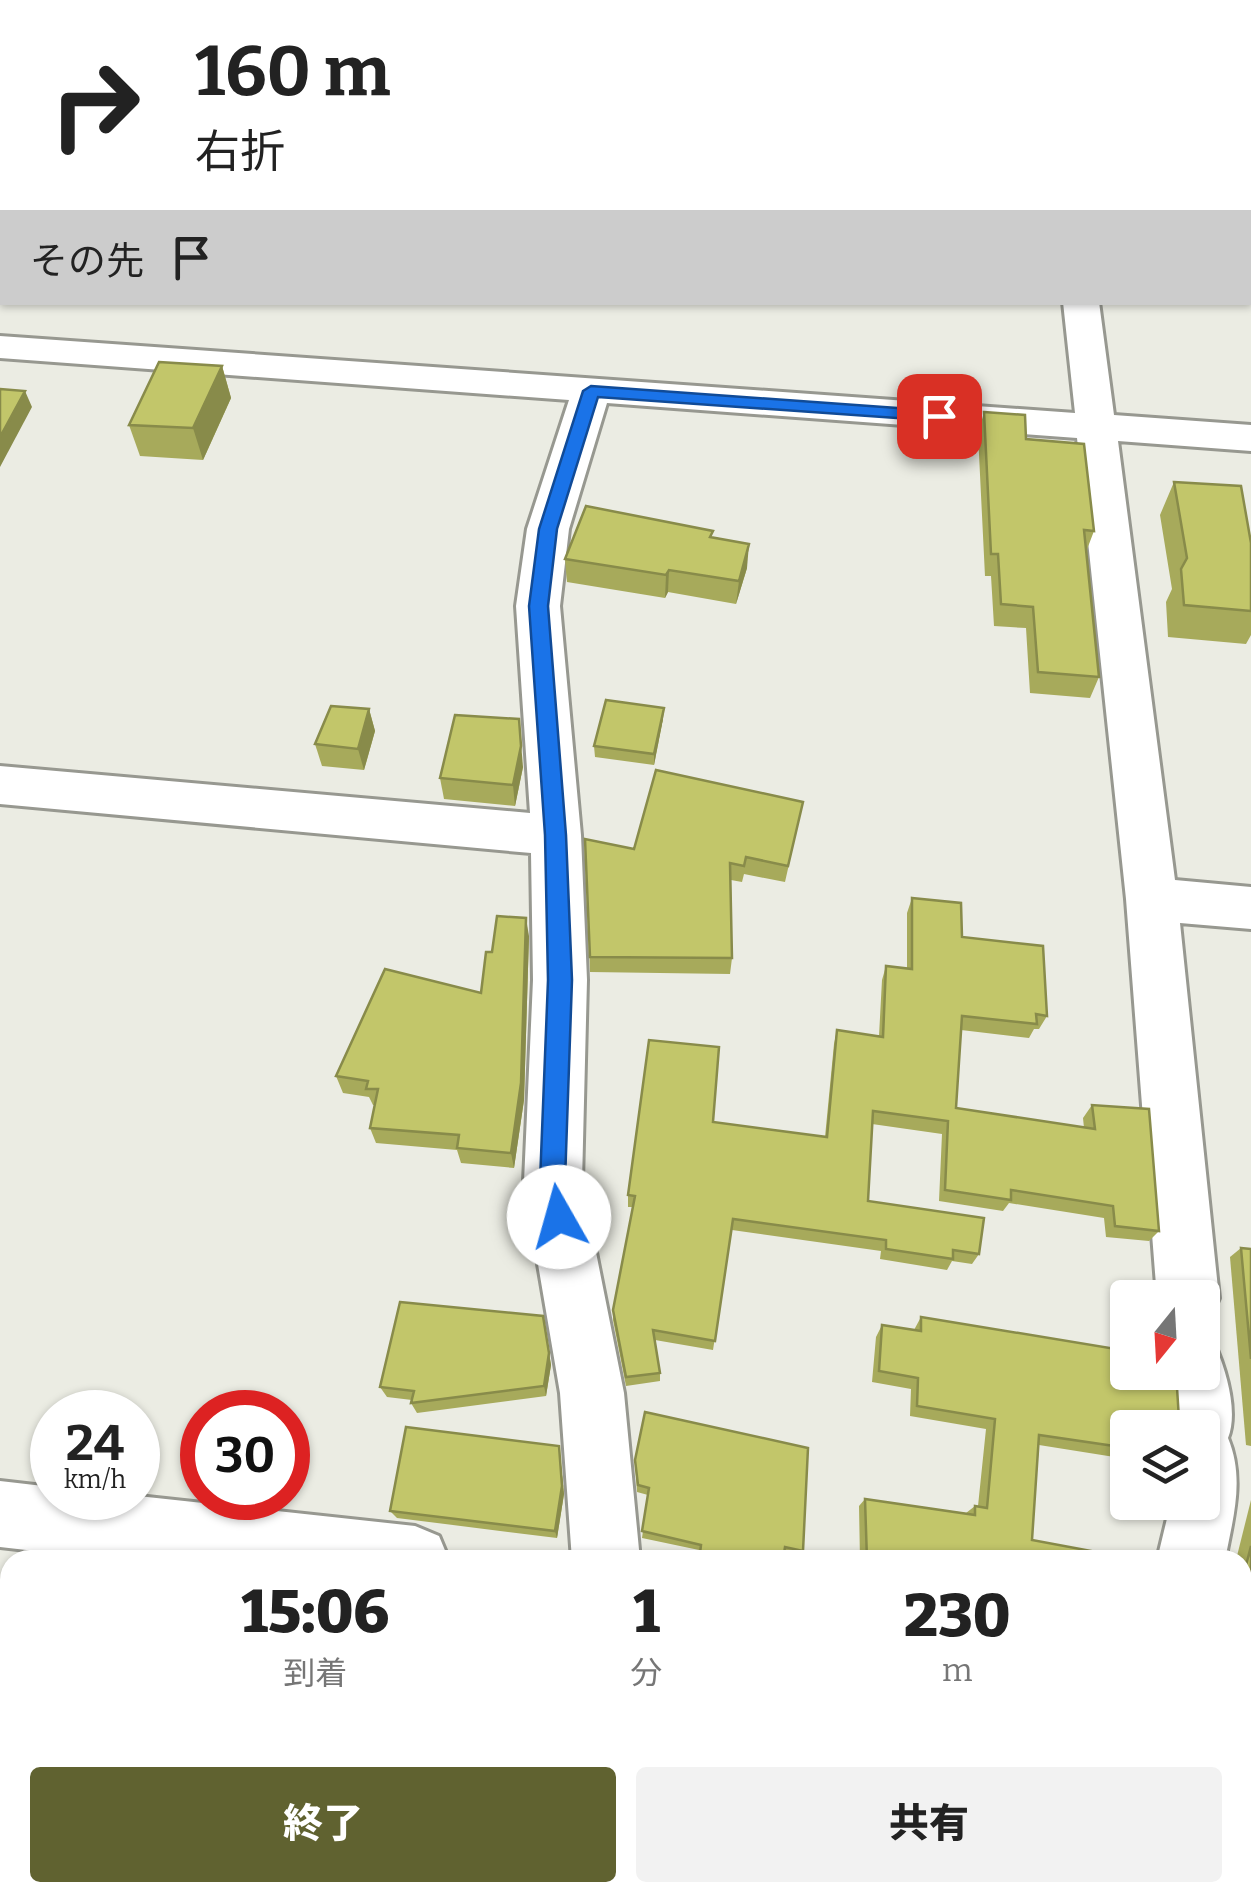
<!DOCTYPE html>
<html lang="ja">
<meta charset="utf-8">
<style>
body{margin:0;font-family:Bitter,"Noto Sans JP",serif;background:#f2f2f2;color:#222;height:100vh;display:flex;flex-direction:column;font-size:38px;white-space:nowrap}
*{box-sizing:border-box;margin:0}
p{font-size:32px;color:#767676}
.icon{flex:none;width:55px;height:55px;fill:none;stroke:currentColor;stroke-width:2;stroke-linecap:round;stroke-linejoin:round}
.map{position:relative;flex:1;overflow:hidden}
.panel{position:absolute;left:0px;top:1550px;width:1252px;height:352px;display:flex;flex-direction:column;background:#fff;border-radius:30px 30px 0 0;box-shadow:0 2px 8px #0004}
.panel>*{flex:none}
.banner{position:absolute;left:0px;top:0px;width:1252px;height:305px;box-shadow:0 2px 8px #0004;background:#fff;color:#222;overflow:hidden}
.needle{width:65px;rotate:198deg}
.controls{position:absolute;left:1110px;top:1280px;display:grid;gap:20px}
.controls a{display:grid;place-items:center;width:110px;height:110px;border-radius:10px;background:#fff;box-shadow:0 2px 8px #0004;font-size:50px}
.speed{position:absolute;left:30px;top:1390px;display:flex;gap:20px;font-size:50px;font-weight:700;text-align:center}
.speed>*{display:grid;place-content:center;width:130px;height:130px;border-radius:50%;background:#fff;box-shadow:0 2px 8px #0004;line-height:1}
.speed small{font-size:25px;font-weight:400}
.speed .limit{border:15px solid #d22;background:#fff;color:#111}
.pin{position:absolute;display:grid;place-items:center;width:85px;height:85px;color:#fff;margin:-42px;border-radius:20px;box-shadow:0 5px 15px #0006}
.me{position:absolute;width:110px;margin:-55px;rotate:353deg;stroke-linejoin:round;filter:drop-shadow(0 0 8px #0008)}
.turn{display:flex;align-items:center;gap:35px;height:210px;padding:0 30px;font-size:45px}
.turn .icon{width:130px;height:130px;stroke-width:2.5}
.turn b{display:block;font-size:70px;line-height:85px}
.then{display:flex;align-items:center;height:95px;padding:0 30px;background:#0003;gap:20px;font-size:38px}
.eta{display:flex;justify-content:space-evenly;align-items:center;height:170px;text-align:center}
.eta b{font-size:60px;font-weight:800;line-height:70px}
.button{display:flex;gap:20px;margin-top:auto;padding:20px 30px}
.button a{flex:1;height:115px;border-radius:10px;background:#606230;color:#fff;font-size:40px;font-weight:800;line-height:115px;text-align:center}
.button a+a{background:#f2f2f2;color:#222}
.map>svg:first-child{display:block}
.lines{fill:none;stroke-linecap:round;stroke-linejoin:round}
.service-casing{stroke:#979890;stroke-width:5}
.minor-casing{stroke:#979890;stroke-width:6}
.service{fill:#fff;fill-rule:evenodd}
.minor{fill:#fff;fill-rule:evenodd}
.wall{fill:#a7aa5b}
.shaded-wall{fill:#888b4a}
.building{fill:#c2c66a;stroke:#888b4a;stroke-width:2.5}
.route{fill:#1a73e8;stroke:#114b97;stroke-width:2.5}
</style>
<div class="map">
<svg width="1251" height="1902" viewBox="0 0 1251 1902">
<rect width="100%" height="100%" fill="#ebece3"/>
<g class="lines">
<defs>
<rect id="service" x="580" y="1892" width="36" height="10"/>
<g id="minor">
<path d="M 1035,0 L 1065,0 L 1065,2 L 1036,2 Z"/>
<rect x="0" y="3" width="2" height="18"/>
<rect x="1250" y="74" width="1" height="18"/>
<path d="M 1063,302 L 1099,302 L 1114,415 L 1251,425 L 1251,451 L 1118,441 L 1175,880 L 1251,887 L 1251,929 L 1180,923 L 1219,1298 L 1210,1319 L 1202,1322 L 1202,1298 L 1157,1298 L 1126,899 L 1077,438 L 607,403 L 569,529 L 560,606 L 581,835 L 587,980 L 582,1182 L 624,1393 L 640,1560 L 572,1560 L 560,1393 L 524,1182 L 533,980 L 531,853 L 0,804 L 0,766 L 530,813 L 516,606 L 527,529 L 569,400 L 0,358 L 0,336 L 1075,413 Z"/>
<path d="M 1202,1344 L 1217,1350 C 1227,1374 1238,1413 1228,1438 C 1245,1479 1233,1518 1225,1560 L 1157,1560 L 1171,1502 L 1202,1502 L 1202,1428 L 1168,1428 L 1164,1372 L 1202,1372 Z"/>
<path d="M 0,1481 L 52,1487 L 52,1498 L 138,1496 L 415,1526 L 439,1536 L 449,1560 L 114,1560 L 0,1547 Z"/>
<path d="M 1242,1663 L 1251,1664 L 1251,1734 L 1242,1733 Z"/>
<path d="M 1101,1892 L 1177,1892 L 1179,1902 L 1103,1902 Z"/>
</g>
</defs>
<use href="#service" class="service-casing"/>
<use href="#minor" class="minor-casing"/>
<use href="#service" class="service"/>
<use href="#minor" class="minor"/>
</g>
<g class="wall">
<path d="M 1083,0 L 1251,0 L 1251,70 L 1250,71 L 1250,2 L 1082,2 Z"/>
<path d="M 222,366 L 231,398 L 203,460 L 140,456 L 129,425 Z"/>
<path d="M 984,412 L 1026,439 L 1094,531 L 1086,552 L 1099,677 L 1090,698 L 1030,693 L 1026,628 L 994,626 L 991,576 L 985,576 L 978,434 Z"/>
<path d="M 1174,482 L 1251,543 L 1251,635 L 1246,644 L 1168,637 L 1166,602 L 1172,589 L 1160,515 Z"/>
<path d="M 712,538 L 747,568 L 736,604 L 668,592 L 665,598 L 567,582 L 565,559 Z"/>
<path d="M 369,709 L 375,731 L 364,770 L 322,766 L 315,744 Z"/>
<path d="M 663,719 L 654,765 L 595,757 L 594,746 Z"/>
<path d="M 523,767 L 515,806 L 444,799 L 440,778 Z"/>
<path d="M 803,802 L 785,882 L 744,874 L 742,882 L 731,880 L 732,958 L 730,974 L 590,972 L 585,839 L 634,849 Z"/>
<path d="M 912,898 L 962,937 L 1047,1016 L 1039,1029 L 1034,1029 L 1029,1038 L 961,1030 L 956,1108 L 1084,1128 L 1083,1118 L 1092,1105 L 1159,1231 L 1149,1241 L 1106,1237 L 1104,1218 L 1009,1203 L 1003,1211 L 939,1201 L 942,1134 L 872,1124 L 868,1201 L 979,1254 L 972,1264 L 952,1261 L 947,1270 L 880,1259 L 881,1251 L 732,1230 L 713,1350 L 655,1340 L 660,1373 L 660,1381 L 626,1386 L 613,1320 L 613,1310 L 633,1207 L 628,1207 L 628,1195 L 713,1122 L 825,1137 L 834,1044 L 837,1030 L 879,1036 L 882,980 L 886,966 L 907,968 L 907,913 Z"/>
<path d="M 529,936 L 524,1100 L 514,1168 L 461,1163 L 457,1150 L 376,1143 L 370,1128 L 375,1105 L 373,1105 L 369,1097 L 343,1093 L 336,1076 L 481,993 L 492,952 Z"/>
<path d="M 1241,1248 L 1251,1249 L 1251,1446 L 1246,1445 L 1230,1257 Z"/>
<path d="M 543,1316 L 551,1365 L 546,1396 L 417,1413 L 411,1403 L 412,1400 L 387,1397 L 380,1387 Z"/>
<path d="M 921,1317 L 1128,1428 L 1127,1459 L 1039,1445 L 1032,1540 L 1118,1560 L 860,1560 L 859,1506 L 865,1499 L 966,1513 L 975,1506 L 978,1506 L 986,1429 L 910,1416 L 911,1389 L 872,1382 L 876,1337 L 882,1325 L 914,1330 Z"/>
<path d="M 559,1446 L 564,1494 L 557,1538 L 397,1518 L 390,1511 Z"/>
<path d="M 635,1460 L 803,1551 L 799,1557 L 784,1554 L 783,1560 L 703,1560 L 698,1559 L 699,1550 L 642,1538 L 648,1495 L 637,1492 Z"/>
<path d="M 1251,1500 L 1251,1662 L 1242,1658 L 1242,1560 L 1236,1560 Z"/>
<path d="M 870,1892 L 962,1892 L 963,1902 L 870,1902 Z"/>
<path d="M 1179,1892 L 1242,1892 L 1243,1898 L 1251,1902 L 1182,1902 Z"/>
</g>
<g class="shaded-wall">
<path d="M 0,251 L 2,257 L 2,276 L 0,280 Z"/>
<path d="M 222,366 L 231,398 L 203,460 L 193,428 Z"/>
<path d="M 25,391 L 32,407 L 0,467 L 0,437 Z"/>
<path d="M 749,544 L 747,568 L 736,604 L 739,581 Z"/>
<path d="M 669,570 L 668,592 L 665,598 L 666,575 Z"/>
<path d="M 664,708 L 663,719 L 654,765 L 654,754 Z"/>
<path d="M 369,709 L 375,731 L 364,770 L 358,749 Z"/>
<path d="M 519,719 L 523,767 L 515,806 L 513,785 Z"/>
<path d="M 526,918 L 529,936 L 524,1100 L 514,1168 L 511,1153 Z"/>
<path d="M 549,1353 L 551,1365 L 546,1396 L 544,1386 Z"/>
<path d="M 559,1446 L 564,1494 L 557,1538 L 555,1531 Z"/>
</g>
<g class="building">
<path d="M 1095,0 L 1251,0 L 1251,20 L 1250,2 L 1097,2 Z"/>
<path d="M 159,362 L 222,366 L 193,428 L 129,425 Z"/>
<path d="M 0,389 L 25,391 L 0,437 Z"/>
<path d="M 984,412 L 1025,415 L 1026,439 L 1084,444 L 1094,531 L 1084,530 L 1099,677 L 1038,672 L 1033,607 L 1001,604 L 998,554 L 991,554 Z"/>
<path d="M 1174,482 L 1241,486 L 1251,543 L 1251,611 L 1184,605 L 1181,569 L 1187,558 Z"/>
<path d="M 586,506 L 713,531 L 710,537 L 749,544 L 739,581 L 669,570 L 666,575 L 565,559 Z"/>
<path d="M 606,700 L 664,708 L 654,754 L 594,746 Z"/>
<path d="M 331,706 L 369,709 L 358,749 L 315,744 Z"/>
<path d="M 455,715 L 519,719 L 521,746 L 513,785 L 440,778 Z"/>
<path d="M 656,770 L 803,802 L 788,866 L 746,857 L 744,866 L 730,863 L 732,958 L 590,957 L 585,839 L 634,849 Z"/>
<path d="M 912,898 L 961,903 L 962,937 L 1043,946 L 1047,1016 L 1036,1014 L 1037,1024 L 962,1016 L 956,1108 L 1095,1129 L 1092,1105 L 1149,1109 L 1159,1231 L 1115,1226 L 1113,1206 L 1011,1190 L 1011,1200 L 945,1190 L 948,1121 L 873,1111 L 868,1201 L 984,1218 L 979,1254 L 953,1250 L 953,1259 L 886,1249 L 886,1240 L 733,1219 L 715,1341 L 653,1330 L 660,1373 L 626,1377 L 613,1310 L 635,1196 L 628,1195 L 649,1040 L 719,1047 L 713,1122 L 827,1137 L 837,1030 L 883,1037 L 886,966 L 912,969 Z"/>
<path d="M 497,916 L 526,918 L 521,1083 L 511,1153 L 457,1148 L 459,1135 L 370,1128 L 378,1089 L 366,1089 L 368,1081 L 336,1076 L 385,969 L 481,993 L 486,952 L 492,952 Z"/>
<path d="M 1241,1248 L 1251,1249 L 1251,1359 Z"/>
<path d="M 400,1302 L 543,1316 L 549,1353 L 544,1386 L 411,1403 L 414,1391 L 380,1387 Z"/>
<path d="M 921,1317 L 1128,1351 L 1128,1372 L 1176,1372 L 1179,1419 L 1184,1422 L 1184,1428 L 1128,1428 L 1128,1448 L 1039,1435 L 1032,1540 L 1118,1556 L 1118,1560 L 867,1560 L 865,1499 L 975,1515 L 975,1506 L 987,1508 L 995,1419 L 917,1406 L 918,1378 L 879,1371 L 882,1325 L 921,1331 Z"/>
<path d="M 645,1412 L 808,1448 L 803,1551 L 785,1547 L 783,1560 L 730,1560 L 700,1553 L 701,1545 L 642,1531 L 649,1488 L 638,1485 L 635,1460 Z"/>
<path d="M 406,1427 L 559,1446 L 562,1486 L 555,1531 L 390,1511 Z"/>
<path d="M 1251,1546 L 1251,1653 L 1242,1648 L 1242,1581 Z"/>
<path d="M 1242,1887 L 1243,1899 L 1251,1900 L 1251,1902 L 1197,1902 L 1193,1892 L 1242,1892 Z"/>
<rect x="661" y="1892" width="133" height="10"/>
<path d="M 876,1892 L 962,1892 L 963,1902 L 877,1902 Z"/>
</g>
<path class="route" d="M 591,386 L 939,411 L 948,416 L 939,421 L 598,397 L 557,529 L 548,606 L 566,835 L 572,980 L 565,1182 L 572,1217 L 568,1226 L 559,1229 L 550,1226 L 540,1182 L 548,980 L 545,835 L 529,606 L 539,529 L 583,391 Z"/>
</svg>
<div class="controls">
<a><svg class="needle" viewBox="-14 -14 28 28"><path d="M0-13l5 13h-10z" fill="#e53935"/><path d="M0 13l5-13h-10z" fill="#767676"/></svg></a>
<a><svg class="icon" aria-label="layers" viewBox="0 0 24 24"><path d="M12 4l9 5-9 5-9-5zM3 14l9 5 9-5"/></svg></a>
</div>
<div class="speed"><div>24<small>km/h</small></div><div class="limit">30</div></div>
<div class="pin" style="left:939px;top:416px;background:#d93025"><svg class="icon" aria-label="arrive" viewBox="0 0 24 24"><path d="M6 21V4h12l-3 4 3 4H6"/></svg></div>
<svg class="me" style="left:559px;top:1217px" viewBox="-20 -20 40 40"><circle r="19" fill="#fff"/><path d="M0-13L10 11 0 6-10 11z" fill="#1a73e8"/></svg>
<div class="banner">
<div class="turn"><svg class="icon" aria-label="right" viewBox="0 0 24 24"><path d="M7 20v-9h11M14 6l5 5-5 5"/></svg><div><b>160 m</b>右折</div></div>
<div class="then">その先<svg class="icon" aria-label="arrive" viewBox="0 0 24 24"><path d="M6 21V4h12l-3 4 3 4H6"/></svg></div>
</div>
<section class="panel">
<div class="eta">
<div><b>15:06</b><p>到着</p></div>
<div><b>1</b><p>分</p></div>
<div><b>230</b><p>m</p></div>
</div>
<div class="button"><a>終了</a><a>共有</a></div>
</section>
</div>
